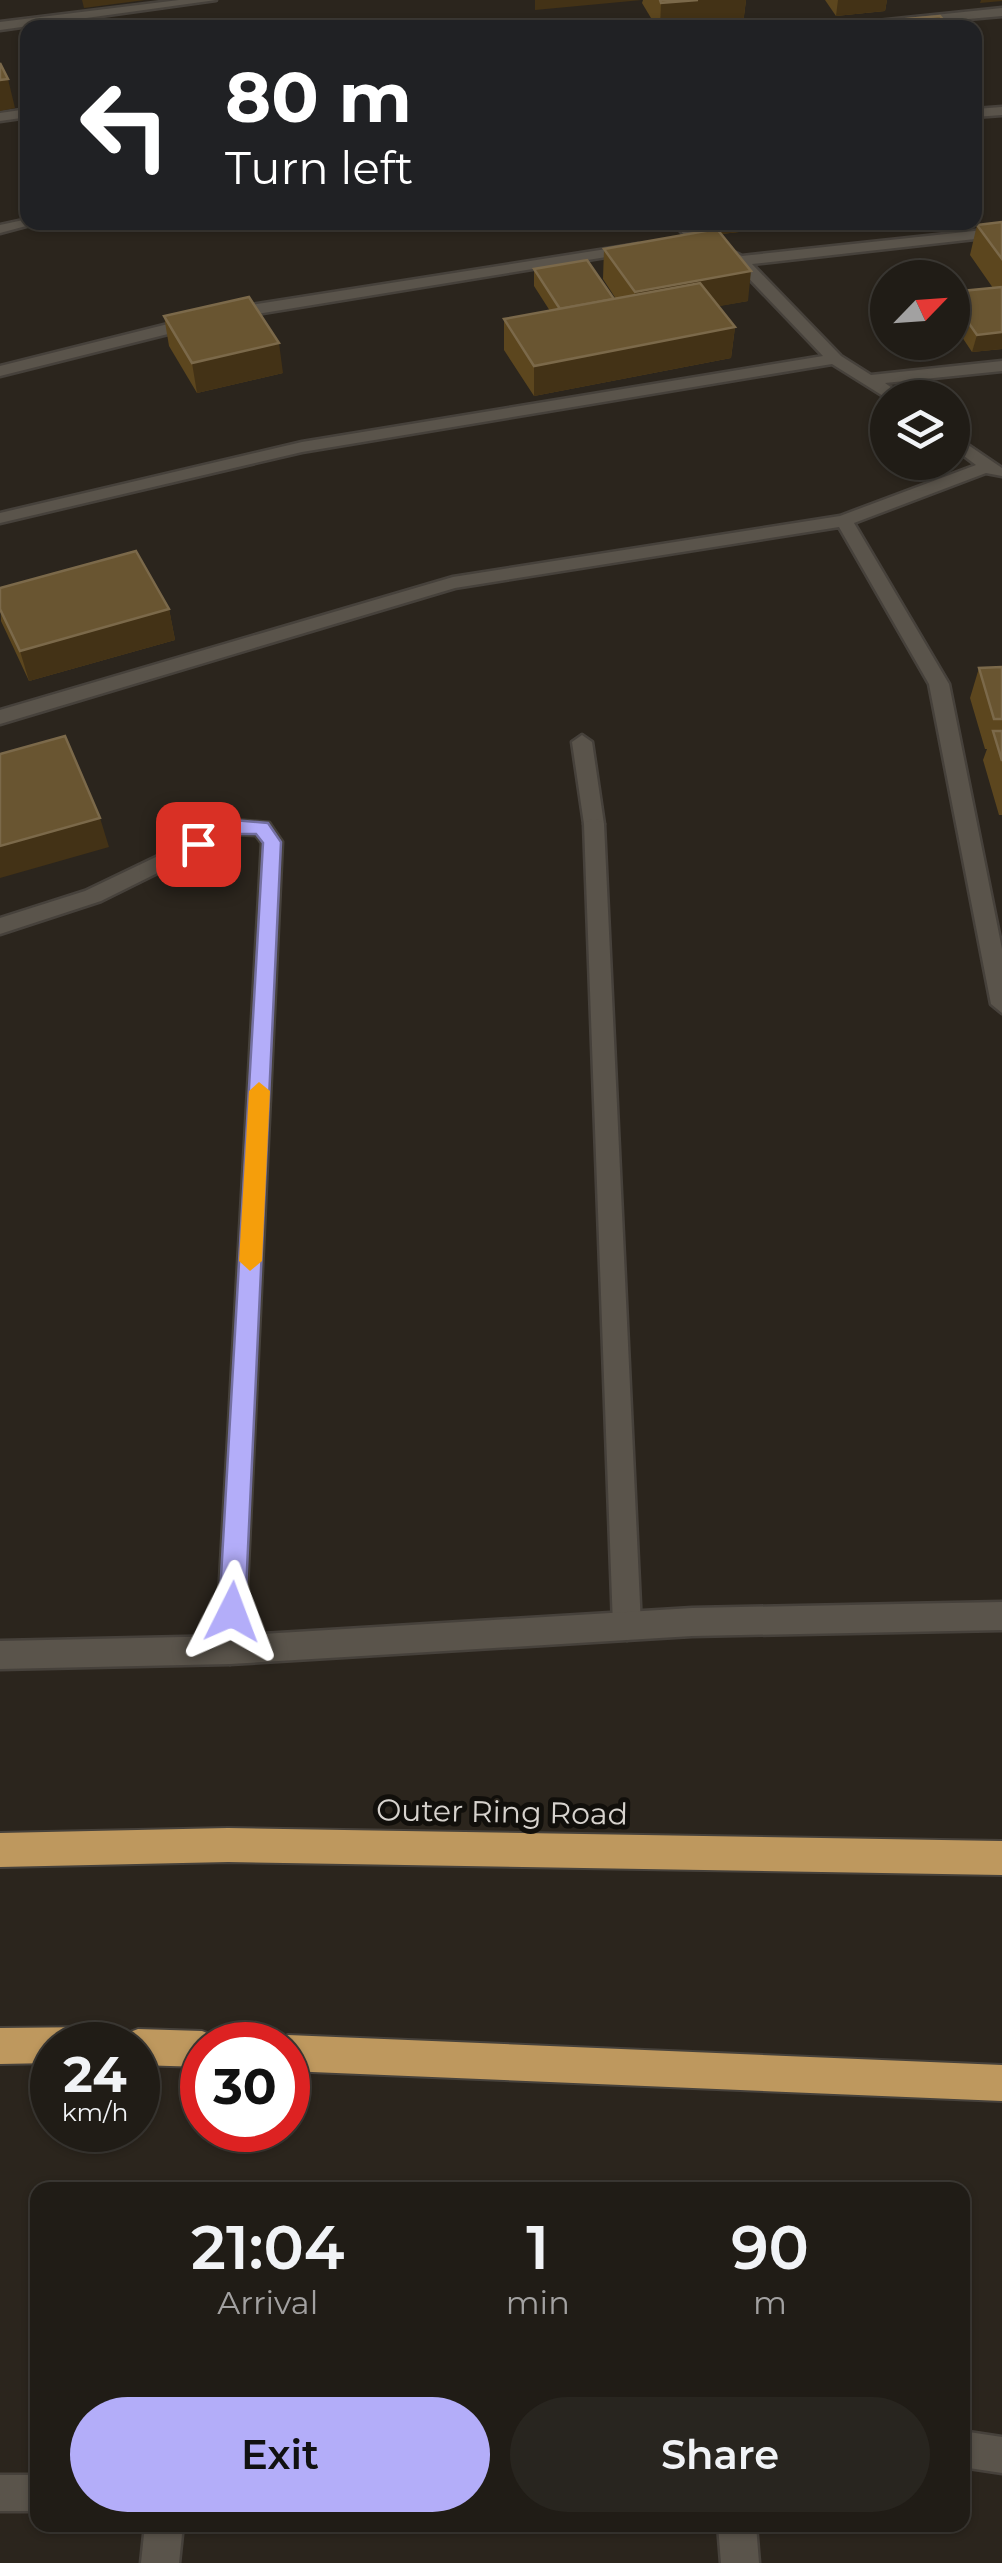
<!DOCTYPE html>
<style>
body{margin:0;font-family:Montserrat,sans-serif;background:#28251f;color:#f1f3f6;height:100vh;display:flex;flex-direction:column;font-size:38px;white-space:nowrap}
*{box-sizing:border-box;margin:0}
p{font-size:32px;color:#a2a1a1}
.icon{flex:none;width:55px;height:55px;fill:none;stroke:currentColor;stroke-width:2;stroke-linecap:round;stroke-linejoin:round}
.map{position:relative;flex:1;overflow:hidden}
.sheet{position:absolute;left:30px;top:2182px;width:940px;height:350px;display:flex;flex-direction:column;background:#201c16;border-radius:20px;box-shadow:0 2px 8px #0004,0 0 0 2px #3d3a35}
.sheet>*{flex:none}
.guide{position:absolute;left:20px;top:20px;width:962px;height:210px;border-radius:20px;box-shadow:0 2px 8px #0004,0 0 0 2px #3d3a35;background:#202124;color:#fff;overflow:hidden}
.needle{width:65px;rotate:65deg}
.fabs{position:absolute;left:870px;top:260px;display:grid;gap:20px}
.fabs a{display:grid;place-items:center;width:100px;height:100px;border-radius:50%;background:#201c16;box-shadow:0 2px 8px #0004,0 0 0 2px #3d3a35;font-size:50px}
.speed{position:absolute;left:30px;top:2022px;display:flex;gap:20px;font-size:50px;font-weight:700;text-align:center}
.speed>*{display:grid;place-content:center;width:130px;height:130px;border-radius:50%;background:#201c16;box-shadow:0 2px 8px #0004,0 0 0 2px #3d3a35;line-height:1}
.speed small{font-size:25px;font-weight:400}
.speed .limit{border:15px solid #d22;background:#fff;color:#111}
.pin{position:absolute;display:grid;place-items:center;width:85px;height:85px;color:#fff;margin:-42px;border-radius:20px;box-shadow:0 5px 15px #0006}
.me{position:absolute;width:110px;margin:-55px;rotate:3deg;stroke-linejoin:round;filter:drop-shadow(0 0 8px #0008)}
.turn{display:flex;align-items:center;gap:35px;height:210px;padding:0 40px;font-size:45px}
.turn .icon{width:130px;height:130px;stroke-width:2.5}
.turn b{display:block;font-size:70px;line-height:85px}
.eta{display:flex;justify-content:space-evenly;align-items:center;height:170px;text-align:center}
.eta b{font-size:60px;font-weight:600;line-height:70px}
.primary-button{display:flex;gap:20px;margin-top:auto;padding:20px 40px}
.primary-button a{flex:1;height:115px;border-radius:60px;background:#b3adf9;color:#111;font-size:40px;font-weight:600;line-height:115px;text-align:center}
.primary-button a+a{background:#28251f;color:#f1f3f6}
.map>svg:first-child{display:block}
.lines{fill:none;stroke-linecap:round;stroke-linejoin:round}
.service-casing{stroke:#46413b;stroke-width:5}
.minor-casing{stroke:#46413b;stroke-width:5}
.tertiary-casing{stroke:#46413b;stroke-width:5}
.trunk-casing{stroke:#46413b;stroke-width:4}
.service{fill:#5a544b;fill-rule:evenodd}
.minor{fill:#5a544b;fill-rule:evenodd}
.tertiary{fill:#5a544b;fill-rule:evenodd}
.trunk{fill:#be985e;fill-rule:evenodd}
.wall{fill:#5c461e}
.shaded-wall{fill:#433216}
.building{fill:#695531;stroke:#7b694a;stroke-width:2.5}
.route{fill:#b3adf9;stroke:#7470a2;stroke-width:2.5}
.slow{fill:#f59e0b}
.labels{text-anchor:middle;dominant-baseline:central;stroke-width:10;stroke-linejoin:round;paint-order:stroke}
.near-street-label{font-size:30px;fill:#d7d3ce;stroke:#110f0b}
</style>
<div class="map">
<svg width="1002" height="2563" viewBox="0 0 1002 2563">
<rect width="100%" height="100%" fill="#2b251d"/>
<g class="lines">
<defs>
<path id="service" d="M 582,735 L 592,742 L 604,824 L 594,831 L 584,824 L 572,742 Z"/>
<g id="minor">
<path d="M 179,0 L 216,0 L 0,30 L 0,22 Z"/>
<path d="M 1002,8 L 1002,16 L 866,28 L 810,28 Z"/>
<path d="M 1002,107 L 1002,115 L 975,117 L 975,109 Z"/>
<path d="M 28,109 L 28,117 L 0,121 L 0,113 Z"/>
<path d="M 28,219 L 28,222 L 41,222 L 0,233 L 0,225 Z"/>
<path d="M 672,222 L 688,222 L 701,236 L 742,256 L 1002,228 L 1002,236 L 752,264 L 841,356 L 871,375 L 1002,361 L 1002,371 L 885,383 L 906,398 L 888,399 L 832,364 L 302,452 L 0,523 L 0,513 L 302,442 L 823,356 L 735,264 L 691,242 Z"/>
<path d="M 638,244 L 645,248 L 643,251 L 232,318 L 0,376 L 0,366 L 232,308 Z"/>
<path d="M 952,434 L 1002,468 L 1002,476 L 986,473 L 854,523 L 949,684 L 1002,949 L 1002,1013 L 991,1004 L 929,684 L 839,527 L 455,588 L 0,724 L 0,710 L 453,577 L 840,516 L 976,465 L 952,447 Z"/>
<path d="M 594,817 L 604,824 L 641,1626 L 637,1636 L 627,1640 L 617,1636 L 613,1626 L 584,824 Z"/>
<path d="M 233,820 L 269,823 L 282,842 L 244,1650 L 240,1660 L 230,1664 L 220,1660 L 216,1650 L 262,843 L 256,835 L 236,834 L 101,901 L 0,934 L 0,918 L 85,891 Z"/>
<path d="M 145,2525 L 183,2525 L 179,2563 L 141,2563 Z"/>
<path d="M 718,2525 L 756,2525 L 759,2563 L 721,2563 Z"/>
</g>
<g id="tertiary">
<path d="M 1002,1602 L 1002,1630 L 692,1636 L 230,1664 L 0,1669 L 0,1641 L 230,1636 L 692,1608 Z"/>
<path d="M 962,2431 L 1002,2437 L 1002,2473 L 962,2467 Z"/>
<rect x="0" y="2475" width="38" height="36"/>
</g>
<g id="trunk">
<path d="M 228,1828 L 1002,1841 L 1002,1875 L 228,1862 L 0,1867 L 0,1833 Z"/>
<path d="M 97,2027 L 110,2032 L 115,2045 L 52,2045 L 52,2063 L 0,2064 L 0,2028 Z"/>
<path d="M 138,2029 L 202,2031 L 215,2036 L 218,2045 L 202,2045 L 202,2067 L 138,2065 L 138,2045 L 121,2045 L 125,2034 Z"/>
<path d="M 288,2035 L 1002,2065 L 1002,2101 L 288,2071 L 288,2045 L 273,2045 Z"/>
</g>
</defs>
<use href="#service" class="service-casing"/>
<use href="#minor" class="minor-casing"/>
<use href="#tertiary" class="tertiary-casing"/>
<use href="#trunk" class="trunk-casing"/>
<use href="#service" class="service"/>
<use href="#minor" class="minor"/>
<use href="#tertiary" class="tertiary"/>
<use href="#trunk" class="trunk"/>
</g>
<g class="wall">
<path d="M 643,0 L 746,0 L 743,24 L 707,28 L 657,28 L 642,3 Z"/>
<path d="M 825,0 L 887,0 L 885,11 L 836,16 Z"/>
<path d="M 696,222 L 829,222 L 721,234 L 748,301 L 718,306 L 735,327 L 731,358 L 534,396 L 504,350 L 504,319 L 550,311 L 534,286 L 534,269 L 614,299 L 616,299 L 603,279 L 604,249 L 701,232 Z"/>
<path d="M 1002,222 L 1002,349 L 972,352 L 952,322 L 952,292 L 993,288 L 970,255 L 977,225 Z"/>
<path d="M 164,316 L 283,373 L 197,393 L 169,346 Z"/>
<path d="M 0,588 L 169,609 L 175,640 L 29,681 L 1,621 Z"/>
<path d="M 1002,667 L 1002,815 L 999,815 L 983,760 L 987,749 L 985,749 L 970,698 L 979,668 Z"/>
</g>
<g class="shaded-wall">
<path d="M 82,0 L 145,0 L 84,8 Z"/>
<path d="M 535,0 L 642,0 L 535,10 Z"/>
<path d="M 698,0 L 746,0 L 743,24 L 707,28 L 660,28 L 661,3 Z"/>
<path d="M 838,0 L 887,0 L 885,11 L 836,16 Z"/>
<path d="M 981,0 L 1002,0 L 1002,1 L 980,3 Z"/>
<path d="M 8,79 L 15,108 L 0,111 L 0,80 Z"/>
<path d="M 704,222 L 829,222 L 703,236 Z"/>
<path d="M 751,271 L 748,301 L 633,322 L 635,292 Z"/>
<path d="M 735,327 L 731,358 L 534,396 L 534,366 Z"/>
<path d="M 1002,332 L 1002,349 L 972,352 L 977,335 Z"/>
<path d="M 279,343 L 283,373 L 197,393 L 192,363 Z"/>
<path d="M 169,609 L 175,640 L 29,681 L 20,651 Z"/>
<path d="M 100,818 L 109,847 L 0,878 L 0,846 Z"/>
</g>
<g class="building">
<path d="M 660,0 L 698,0 L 661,3 Z"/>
<path d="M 940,16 L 950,28 L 889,28 L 884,21 Z"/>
<path d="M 0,63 L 8,79 L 0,80 Z"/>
<path d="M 1002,222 L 1002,259 L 977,225 Z"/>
<path d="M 717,229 L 751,271 L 635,292 L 604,249 Z"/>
<path d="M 587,260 L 614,299 L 560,309 L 534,269 Z"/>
<path d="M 700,283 L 735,327 L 534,366 L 504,319 Z"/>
<path d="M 1002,287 L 1002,332 L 977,335 L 952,299 L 952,292 Z"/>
<path d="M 249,297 L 279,343 L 192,363 L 164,316 Z"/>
<path d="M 136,551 L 169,609 L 20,651 L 0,609 L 0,588 Z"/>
<path d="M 1002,667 L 1002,719 L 994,719 L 979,668 Z"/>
<path d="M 993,731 L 1002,731 L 1002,761 Z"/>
<path d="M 65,736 L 100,818 L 0,846 L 0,754 Z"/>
</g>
<path class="route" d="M 233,820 L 268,823 L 281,842 L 245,1612 L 241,1620 L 232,1624 L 223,1620 L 219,1612 L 263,843 L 256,834 L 236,834 L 198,851 L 189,844 Z"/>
<path class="slow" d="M 259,1082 L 270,1091 L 262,1261 L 250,1271 L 239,1261 L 249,1091 Z"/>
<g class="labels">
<g class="near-street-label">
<text transform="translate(502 1812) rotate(1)">Outer Ring Road</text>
</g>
</g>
</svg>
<div class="fabs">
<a><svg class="needle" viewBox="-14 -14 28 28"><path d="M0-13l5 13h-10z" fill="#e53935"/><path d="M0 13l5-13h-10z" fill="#a2a1a1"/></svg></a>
<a><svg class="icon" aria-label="layers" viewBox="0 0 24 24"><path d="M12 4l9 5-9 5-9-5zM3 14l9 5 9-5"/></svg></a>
</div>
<div class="speed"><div>24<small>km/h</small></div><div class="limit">30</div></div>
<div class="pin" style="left:198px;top:844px;background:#d93025"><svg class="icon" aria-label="arrive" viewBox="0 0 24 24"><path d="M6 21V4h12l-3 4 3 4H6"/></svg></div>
<svg class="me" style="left:232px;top:1612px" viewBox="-20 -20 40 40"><path d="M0-17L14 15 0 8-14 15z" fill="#b3adf9" stroke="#fff" stroke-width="4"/></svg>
<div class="guide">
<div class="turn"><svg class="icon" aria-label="left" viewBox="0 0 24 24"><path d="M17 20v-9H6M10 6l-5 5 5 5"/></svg><div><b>80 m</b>Turn left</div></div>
</div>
<section class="sheet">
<div class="eta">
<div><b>21:04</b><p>Arrival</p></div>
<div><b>1</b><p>min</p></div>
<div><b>90</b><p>m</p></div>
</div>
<div class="primary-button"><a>Exit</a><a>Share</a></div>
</section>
</div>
